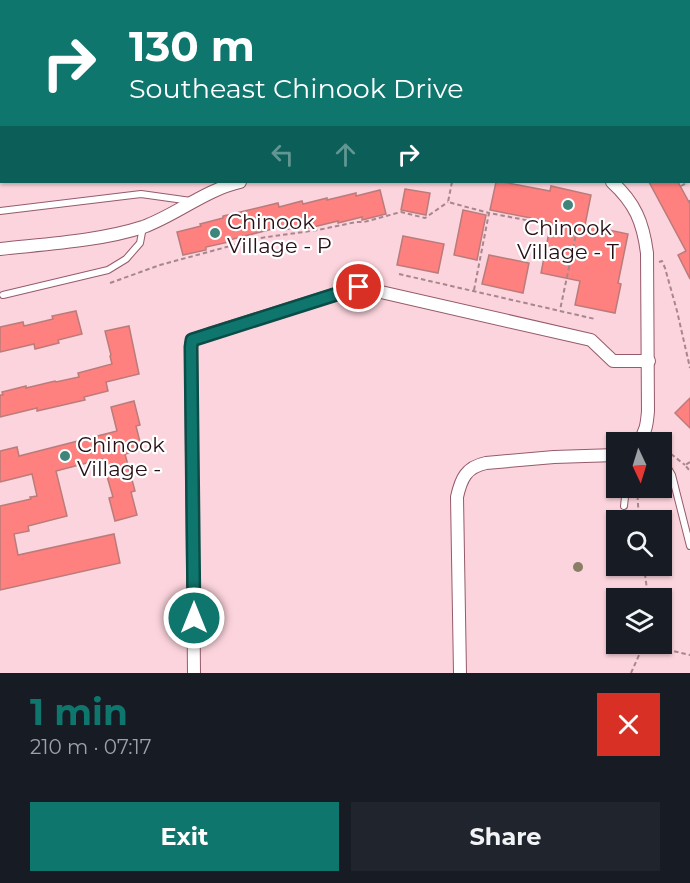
<!DOCTYPE html>
<meta charset="utf-8">
<style>
body{margin:0;font-family:Montserrat,sans-serif;background:#20242c;color:#f1f3f6;height:100vh;display:flex;flex-direction:column;font-size:22px;white-space:nowrap}
*{box-sizing:border-box;margin:0}
p{font-size:20px;color:#9ea1a6}
.icon{flex:none;width:33px;height:33px;fill:none;stroke:currentColor;stroke-width:2;stroke-linecap:round;stroke-linejoin:round}
.map{position:relative;height:673px;overflow:hidden}
.panel{display:flex;flex-direction:column;background:#171b24;flex:1}
.panel>*{flex:none}
.top-card{position:absolute;left:0px;top:0px;width:690px;height:183px;box-shadow:0 2px 4px #0004;background:#0f766e;color:#fff;overflow:hidden}
.needle{width:39px;rotate:176deg}
.fabs{position:absolute;left:606px;top:432px;display:grid;gap:12px}
.fabs a{display:grid;place-items:center;width:66px;height:66px;border-radius:0px;background:#171b24;box-shadow:0 2px 4px #0004;font-size:30px}
.pin{position:absolute;display:grid;place-items:center;width:51px;height:51px;color:#fff;margin:-26px;border:3px solid #fff;border-radius:50%;box-shadow:0 2px 6px #0007}
.me{position:absolute;width:66px;margin:-33px;rotate:0deg;stroke-linejoin:round;filter:drop-shadow(0 0 4px #0008)}
.turn{display:flex;align-items:center;gap:21px;height:126px;padding:0 30px;font-size:27px}
.turn .icon{width:78px;height:78px;stroke-width:2.5}
.turn b{display:block;font-size:42px;line-height:51px}
.lanes{display:flex;align-items:center;height:57px;padding:0 30px;background:#0003;justify-content:center;gap:30px;direction:ltr}
.lanes .off{opacity:.35}
.round{display:grid;place-items:center;flex:none;width:63px;height:63px;border-radius:0px;background:#20242c}
.head{display:flex;align-items:center;justify-content:space-between;height:102px;padding:0 30px}
h1{font-size:36px;font-weight:700;line-height:45px;color:#0f766e}
.action{display:flex;gap:12px;margin-top:auto;padding:12px 30px}
.action a{flex:1;height:69px;border-radius:0px;background:#0f766e;color:#fff;font-size:24px;font-weight:700;line-height:69px;text-align:center}
.action a+a{background:#20242c;color:#f1f3f6}
.map>svg:first-child{display:block}
.building{fill:#fe807f;stroke:#ba7c7a;stroke-width:1.5}
.lines{fill:none;stroke-linecap:round;stroke-linejoin:round}
.service-casing{stroke:#955b6b;stroke-width:8}
.minor-casing{stroke:#955b6b;stroke-width:14}
.path{stroke:#a7868e;stroke-width:2;stroke-dasharray:4.5 3;stroke-linecap:butt}
.service{stroke:#fff;stroke-width:6}
.minor{stroke:#fff;stroke-width:12}
.tree{fill:#8a7f66}
.route-casing{stroke:#0a4d48;stroke-width:15}
.route{stroke:#0f766e;stroke-width:10}
.poi-dot{fill:#40857a;stroke:#fff;stroke-width:2}
.labels{text-anchor:middle;dominant-baseline:central;stroke-width:4.5;stroke-linejoin:round;paint-order:stroke}
.poi-label{font-size:21px;fill:#261016;stroke:#fff;text-anchor:start}
</style>
<div class="map">
<svg width="690" height="673" viewBox="0 0 690 673">
<rect width="100%" height="100%" fill="#fcd4dd"/>
<g class="building">
<path d="M 496,182 L 503,182 L 550,191 L 551,186 L 591,195 L 585,225 L 628,234 L 618,283 L 621,284 L 615,313 L 575,305 L 580,281 L 541,273 L 551,222 L 490,210 Z"/>
<path d="M 649,182 L 678,182 L 690,204 L 690,279 L 678,255 L 686,251 Z"/>
<path d="M 405,189 L 430,193 L 426,215 L 401,210 Z"/>
<path d="M 380,190 L 386,214 L 362,220 L 362,217 L 338,223 L 338,221 L 309,228 L 308,225 L 284,230 L 284,226 L 229,240 L 229,242 L 206,247 L 206,250 L 183,255 L 177,232 L 201,226 L 200,224 L 223,218 L 223,216 L 278,203 L 279,207 L 302,201 L 303,204 L 327,198 L 327,200 L 356,193 L 356,196 Z"/>
<path d="M 463,210 L 486,215 L 477,260 L 454,255 Z"/>
<path d="M 403,236 L 444,244 L 438,273 L 397,265 Z"/>
<path d="M 489,255 L 529,263 L 523,293 L 482,284 Z"/>
<path d="M 76,311 L 82,334 L 58,340 L 59,343 L 35,349 L 34,344 L 0,352 L 0,327 L 23,322 L 24,326 L 53,319 L 52,316 Z"/>
<path d="M 129,326 L 139,374 L 106,382 L 108,391 L 84,397 L 85,400 L 37,411 L 37,408 L 0,417 L 0,395 L 3,395 L 2,392 L 26,386 L 26,388 L 55,381 L 56,382 L 79,377 L 78,373 L 112,364 L 110,356 L 111,355 L 105,331 Z"/>
<path d="M 690,398 L 690,428 L 675,413 Z"/>
<path d="M 134,401 L 140,425 L 136,426 L 142,450 L 125,454 L 135,491 L 131,492 L 137,515 L 115,521 L 109,498 L 113,497 L 102,459 L 56,471 L 67,516 L 28,526 L 29,531 L 14,534 L 18,555 L 114,534 L 120,563 L 0,590 L 0,506 L 31,499 L 30,497 L 37,496 L 32,474 L 0,482 L 0,451 L 17,447 L 19,456 L 117,431 L 111,407 Z"/>
</g>
<g class="lines">
<defs>
<g id="service">
<path d="M 0,211 L 141,194 L 191,201"/>
<path d="M 3,295 L 108,270 L 126,259 L 140,243 L 143,227"/>
<path d="M 662,458 L 672,475 L 690,546"/>
<path d="M 624,506 L 626,488"/>
</g>
<g id="minor">
<path d="M 688,137 L 690,140"/>
<path d="M 612,182 C 635,203 643,222 647,253 L 648,411 C 647,423 646,433 638,442"/>
<path d="M 0,249 C 45,244 100,241 143,227 C 176,215 205,190 240,182"/>
<path d="M 194,673 L 191,347 L 192,340 L 209,334 L 359,287 L 591,340 L 613,361 L 649,361"/>
<path d="M 460,673 L 457,497 C 461,479 466,467 486,463 L 554,457 L 616,455"/>
</g>
</defs>
<use href="#service" class="service-casing"/>
<use href="#minor" class="minor-casing"/>
<g class="path">
<path d="M 628,0 L 630,2"/>
<path d="M 688,176 L 690,179"/>
<path d="M 452,182 L 448,202 L 489,213"/>
<path d="M 681,186 L 690,181"/>
<path d="M 689,201 L 690,201"/>
<path d="M 659,262 L 662,261 L 665,268 L 677,311 L 690,368"/>
<path d="M 399,274 L 595,319"/>
<path d="M 110,283 L 160,265 L 260,238 L 318,230 L 356,222 L 364,222 L 401,212 L 425,218 L 448,202"/>
<path d="M 474,290 L 489,213 L 573,229 L 576,234 L 560,310"/>
<path d="M 671,454 L 685,465"/>
<path d="M 690,462 L 685,465 L 690,471"/>
<path d="M 637,488 L 639,520"/>
<path d="M 644,566 L 648,598"/>
<path d="M 661,644 L 673,651 L 690,655"/>
<path d="M 631,673 L 644,644"/>
</g>
<use href="#service" class="service"/>
<use href="#minor" class="minor"/>
</g>
<circle class="tree" cx="578" cy="567" r="5"/>
<g class="lines">
<defs>
<path id="route" d="M 194,618 L 191,347 L 192,340 L 359,287"/>
</defs>
<use href="#route" class="route-casing"/>
<use href="#route" class="route"/>
</g>
<g class="poi-dot">
<circle cx="568" cy="205" r="6"/>
<circle cx="215" cy="233" r="6"/>
<circle cx="65" cy="456" r="6"/>
</g>
<g class="labels">
<g class="poi-label">
<text x="227" y="221">Chinook<tspan x="227" dy="24">Village - P</tspan></text>
<text x="568" y="227" text-anchor="middle">Chinook<tspan x="568" dy="24">Village - T</tspan></text>
<text x="77" y="444">Chinook<tspan x="77" dy="24">Village -</tspan></text>
</g>
</g>
</svg>
<div class="fabs">
<a><svg class="needle" viewBox="-14 -14 28 28"><path d="M0-13l5 13h-10z" fill="#e53935"/><path d="M0 13l5-13h-10z" fill="#9ea1a6"/></svg></a>
<a><svg class="icon" aria-label="search" viewBox="0 0 24 24"><circle cx="10" cy="10" r="6"/><path d="M15 15l6 6"/></svg></a>
<a><svg class="icon" aria-label="layers" viewBox="0 0 24 24"><path d="M12 4l9 5-9 5-9-5zM3 14l9 5 9-5"/></svg></a>
</div>
<div class="pin" style="left:359px;top:287px;background:#d93025"><svg class="icon" aria-label="arrive" viewBox="0 0 24 24"><path d="M6 21V4h12l-3 4 3 4H6"/></svg></div>
<svg class="me" style="left:194px;top:618px" viewBox="-20 -20 40 40"><circle r="17" fill="#0f766e" stroke="#fff" stroke-width="3"/><path d="M0-11L8 9 0 5-8 9z" fill="#fff"/></svg>
<div class="top-card">
<div class="turn"><svg class="icon" aria-label="right" viewBox="0 0 24 24"><path d="M7 20v-9h11M14 6l5 5-5 5"/></svg><div><b>130 m</b>Southeast Chinook Drive</div></div>
<div class="lanes"><svg class="icon off" aria-label="left" viewBox="0 0 24 24"><path d="M17 20v-9H6M10 6l-5 5 5 5"/></svg><svg class="icon off" aria-label="ahead" viewBox="0 0 24 24"><path d="M12 20V5M6 11l6-6 6 6"/></svg><svg class="icon" aria-label="right" viewBox="0 0 24 24"><path d="M7 20v-9h11M14 6l5 5-5 5"/></svg></div>
</div>
</div>
<section class="panel">
<div class="head"><div><h1>1 min</h1><p>210 m · 07:17</p></div><a class="round" style="background:#d93025;color:#fff"><svg class="icon" aria-label="close" viewBox="0 0 24 24"><path d="M6 6l12 12M18 6L6 18"/></svg></a></div>
<div class="action"><a>Exit</a><a>Share</a></div>
</section>
